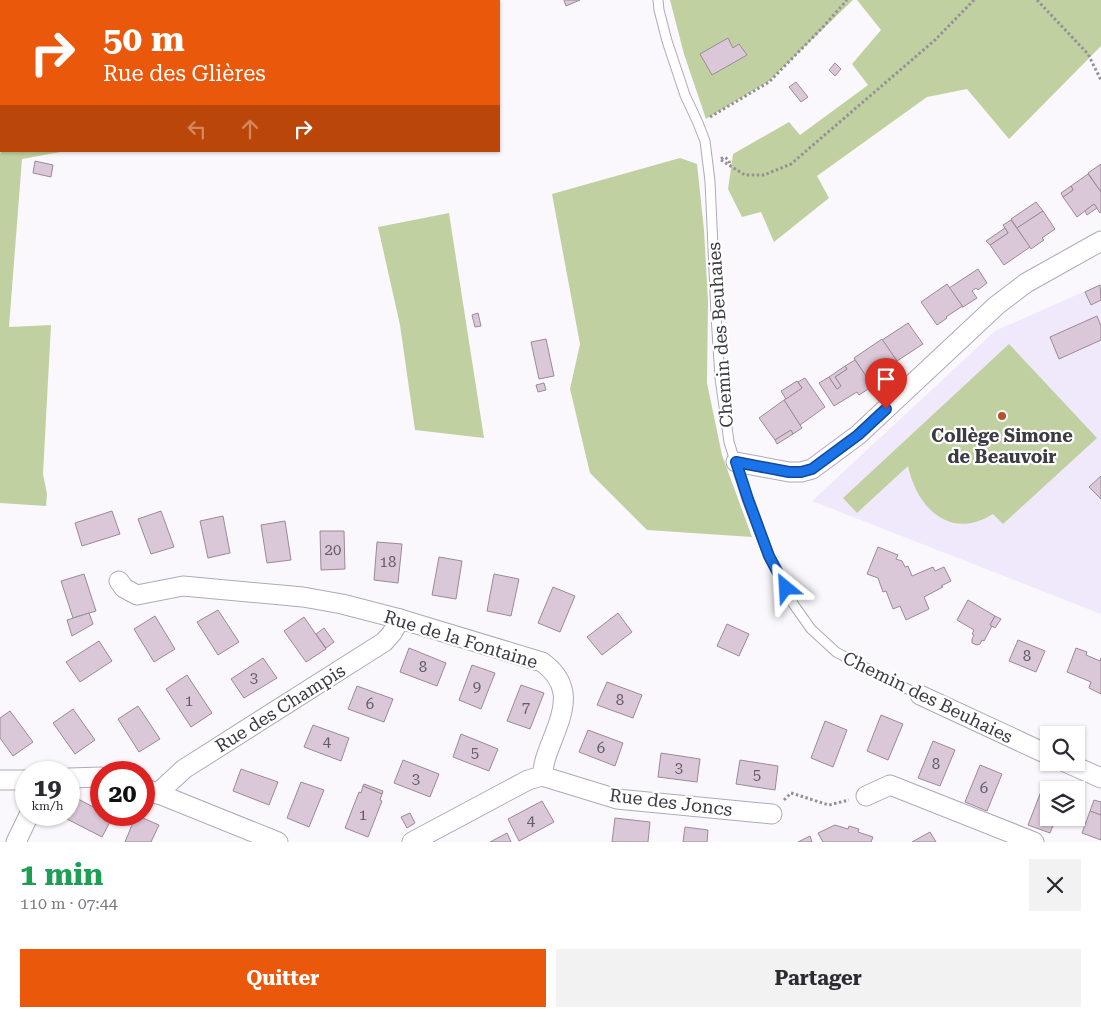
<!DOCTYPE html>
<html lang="fr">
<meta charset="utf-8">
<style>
body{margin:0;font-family:"Roboto Serif",serif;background:#f2f2f3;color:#2b2b33;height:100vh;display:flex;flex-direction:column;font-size:19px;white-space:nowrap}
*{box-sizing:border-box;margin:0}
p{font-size:16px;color:#7c7c81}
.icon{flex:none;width:28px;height:28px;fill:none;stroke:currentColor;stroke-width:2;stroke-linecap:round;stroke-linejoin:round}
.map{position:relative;height:842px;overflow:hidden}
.side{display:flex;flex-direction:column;background:#fff;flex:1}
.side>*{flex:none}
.hud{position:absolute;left:0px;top:0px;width:500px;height:152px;box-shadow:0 1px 4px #0004;background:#ea580c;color:#fff;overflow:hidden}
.buttons{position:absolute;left:1040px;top:726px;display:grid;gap:10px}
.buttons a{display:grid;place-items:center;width:45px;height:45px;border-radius:0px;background:#fff;box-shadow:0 1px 4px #0004;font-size:25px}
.speed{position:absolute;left:15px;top:761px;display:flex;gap:10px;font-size:25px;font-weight:700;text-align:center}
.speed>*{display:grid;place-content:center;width:65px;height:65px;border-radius:50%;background:#fff;box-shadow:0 1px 4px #0004;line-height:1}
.speed small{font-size:12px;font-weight:400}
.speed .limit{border:8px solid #d22;background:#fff;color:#111}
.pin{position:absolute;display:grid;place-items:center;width:42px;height:42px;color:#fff;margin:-51px -21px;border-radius:50% 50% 50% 0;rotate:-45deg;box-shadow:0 0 5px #0007}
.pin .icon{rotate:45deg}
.me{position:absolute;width:55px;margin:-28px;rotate:333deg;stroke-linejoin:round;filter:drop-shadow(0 0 4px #0008)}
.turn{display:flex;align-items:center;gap:18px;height:105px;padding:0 20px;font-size:22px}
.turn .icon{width:65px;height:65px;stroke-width:2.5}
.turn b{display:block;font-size:35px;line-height:42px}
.lanes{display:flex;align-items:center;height:48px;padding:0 20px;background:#0003;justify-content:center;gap:25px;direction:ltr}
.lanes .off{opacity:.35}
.round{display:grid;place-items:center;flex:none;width:52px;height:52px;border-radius:0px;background:#f2f2f3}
.overview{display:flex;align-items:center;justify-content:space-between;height:85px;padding:0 20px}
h1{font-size:30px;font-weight:700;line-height:38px;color:#1e9e55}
.primary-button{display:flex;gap:10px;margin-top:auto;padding:10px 20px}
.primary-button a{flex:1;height:58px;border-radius:0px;background:#ea580c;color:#fff;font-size:20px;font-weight:700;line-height:58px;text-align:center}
.primary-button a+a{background:#f2f2f3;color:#2b2b33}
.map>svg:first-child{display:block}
.built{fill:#efe9fb}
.green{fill:#c1d0a0}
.building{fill:#dac7d8;stroke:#9b8a99}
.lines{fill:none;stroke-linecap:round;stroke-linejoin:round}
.lane-casing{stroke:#afa8bd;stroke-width:11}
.street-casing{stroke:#afa8bd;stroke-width:21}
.secondary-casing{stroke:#afa8bd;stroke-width:29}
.path{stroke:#939197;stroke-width:3;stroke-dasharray:2.5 2.5;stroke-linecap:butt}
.lane{stroke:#fff;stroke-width:9}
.street{stroke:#fff;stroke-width:19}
.secondary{stroke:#f8e2cb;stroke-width:26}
.route-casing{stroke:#114b97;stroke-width:12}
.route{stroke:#1a73e8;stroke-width:9}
.poi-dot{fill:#b85129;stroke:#fff;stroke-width:2}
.labels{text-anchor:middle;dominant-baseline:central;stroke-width:4.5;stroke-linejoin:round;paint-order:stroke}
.number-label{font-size:15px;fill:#645d68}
.street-label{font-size:18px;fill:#3c3a42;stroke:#fff}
.poi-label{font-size:18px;font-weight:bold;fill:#3c3a42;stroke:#fff}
</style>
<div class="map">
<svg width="1101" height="842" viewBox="0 0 1101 842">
<rect width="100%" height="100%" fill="#faf8fd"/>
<path class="built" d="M 1101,284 L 1101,614 L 812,501 L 995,331 Z"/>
<g class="green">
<path d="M 148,0 L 407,0 L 408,1 L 147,1 Z"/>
<path d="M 670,0 L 853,0 L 769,81 L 706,119 L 684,54 Z"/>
<path d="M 857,0 L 1101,0 L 1101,46 L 1009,139 L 967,89 L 927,97 L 817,176 L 829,198 L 774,242 L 761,212 L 742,217 L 728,189 L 733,154 L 789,122 L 800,135 L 868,85 L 852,64 L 881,30 Z"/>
<path d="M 2,151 L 66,151 L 22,159 L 9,327 L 51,325 L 43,474 L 47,494 L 46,506 L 0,503 L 0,153 Z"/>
<path d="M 680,158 L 697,164 L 704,230 L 708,301 L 707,383 L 722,455 L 752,537 L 647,530 L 590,473 L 570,389 L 580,344 L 552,194 Z"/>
<path d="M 449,213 L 484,438 L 415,430 L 400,325 L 378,227 Z"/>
<path d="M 1009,344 L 1097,438 L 1003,524 L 993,514 C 950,541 917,508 908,466 L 857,513 L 843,498 Z"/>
</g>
<g class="building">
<path d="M 564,0 L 580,0 L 566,6 Z"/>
<path d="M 728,38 L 733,48 L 739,44 L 747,55 L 712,75 L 700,54 Z"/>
<path d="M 835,63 L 841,69 L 835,76 L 829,70 Z"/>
<path d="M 796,82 L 808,97 L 801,102 L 789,87 Z"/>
<path d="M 35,161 L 53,165 L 51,177 L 33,173 Z"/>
<path d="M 1101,164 L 1101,192 L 1088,173 Z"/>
<path d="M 1088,174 L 1101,192 L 1101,212 L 1100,213 L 1094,204 L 1077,217 L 1063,197 L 1073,190 L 1071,186 Z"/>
<path d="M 1071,186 L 1073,190 L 1063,197 L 1061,193 Z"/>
<path d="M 1036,202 L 1043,211 L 1017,228 L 1011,219 Z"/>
<path d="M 1094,204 L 1097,208 L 1087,215 L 1085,211 Z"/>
<path d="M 1043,211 L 1055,229 L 1042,238 L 1044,240 L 1031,249 L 1017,228 Z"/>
<path d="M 1011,220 L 1030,247 L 1004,265 L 990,245 L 1008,233 L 1003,225 Z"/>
<path d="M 1005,228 L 1008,233 L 990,245 L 986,241 Z"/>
<path d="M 978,269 L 987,283 L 978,290 L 976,288 L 972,291 L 977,298 L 963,307 L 949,288 Z"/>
<path d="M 947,284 L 963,307 L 961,307 L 946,317 L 947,318 L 937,325 L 921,302 Z"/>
<path d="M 1100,285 L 1101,300 L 1091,305 L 1085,292 Z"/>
<path d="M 478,313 L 481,326 L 475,327 L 472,315 Z"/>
<path d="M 1097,316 L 1101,326 L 1101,340 L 1059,359 L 1050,337 Z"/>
<path d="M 908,323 L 923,344 L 897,361 L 882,340 Z"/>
<path d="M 546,339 L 554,376 L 539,379 L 531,342 Z"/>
<path d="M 882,339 L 897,361 L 895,363 L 894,362 L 885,368 L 886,369 L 869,381 L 854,358 Z"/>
<path d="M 855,360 L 873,386 L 859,395 L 857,392 L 834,406 L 819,383 L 829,377 L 837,389 L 841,386 L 835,377 L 847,369 L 845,366 Z"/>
<path d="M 845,366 L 847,369 L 835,377 L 841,386 L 837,389 L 829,377 Z"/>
<path d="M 805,378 L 825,407 L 800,425 L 784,400 L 802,388 L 798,382 Z"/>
<path d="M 797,381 L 802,388 L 786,399 L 781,391 Z"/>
<path d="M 544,383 L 546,390 L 538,392 L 536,385 Z"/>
<path d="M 784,400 L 802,428 L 793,434 L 791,430 L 775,440 L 759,418 Z"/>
<path d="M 791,430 L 793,434 L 777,444 L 775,440 Z"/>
<path d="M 1101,476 L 1101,499 L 1089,487 Z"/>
<path d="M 112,511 L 120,534 L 82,546 L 75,523 Z"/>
<path d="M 161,511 L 174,547 L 151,554 L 138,519 Z"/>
<path d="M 223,516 L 230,553 L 208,558 L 200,521 Z"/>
<path d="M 285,521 L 291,560 L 267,563 L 261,525 Z"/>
<path d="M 320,531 L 344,531 L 345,569 L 321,570 Z"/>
<path d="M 377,542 L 402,544 L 398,583 L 374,580 Z"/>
<path d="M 878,547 L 898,555 L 896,559 L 902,561 L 905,567 L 908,566 L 912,576 L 933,567 L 935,571 L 944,567 L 951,581 L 941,586 L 943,587 L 924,597 L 929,609 L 906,620 L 900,606 L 893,609 L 886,591 L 883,592 L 878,578 L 867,574 Z"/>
<path d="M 439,557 L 462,561 L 456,599 L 432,595 Z"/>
<path d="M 84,574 L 96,611 L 73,618 L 61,581 Z"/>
<path d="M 494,574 L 519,579 L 511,616 L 487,611 Z"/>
<path d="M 553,587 L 575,596 L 560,632 L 538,623 Z"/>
<path d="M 968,600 L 995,616 L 990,625 L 992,626 L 984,641 L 982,640 L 980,644 L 977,645 L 972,643 L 972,639 L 974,635 L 972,634 L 974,630 L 957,620 Z"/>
<path d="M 218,610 L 239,642 L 218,655 L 197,622 Z"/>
<path d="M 89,613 L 93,624 L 72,636 L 67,620 Z"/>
<path d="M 618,613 L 632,632 L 602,655 L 587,637 Z"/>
<path d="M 155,616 L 175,649 L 154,662 L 134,629 Z"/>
<path d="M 995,616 L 1001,619 L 995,628 L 990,625 Z"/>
<path d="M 304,617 L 326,649 L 306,662 L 284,631 Z"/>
<path d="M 727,624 L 749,634 L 739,656 L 717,646 Z"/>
<path d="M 324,628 L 334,642 L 326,648 L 316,634 Z"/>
<path d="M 1018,640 L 1045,651 L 1036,672 L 1009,661 Z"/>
<path d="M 99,641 L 112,661 L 80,682 L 66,662 Z"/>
<path d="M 409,648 L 446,663 L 437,686 L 400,672 Z"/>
<path d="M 1076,648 L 1087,652 L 1086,655 L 1100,661 L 1101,658 L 1101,694 L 1089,688 L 1091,682 L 1067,672 Z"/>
<path d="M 263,658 L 277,678 L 244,698 L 231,679 Z"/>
<path d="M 472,665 L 495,673 L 481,709 L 459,700 Z"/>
<path d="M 187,675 L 212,713 L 191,727 L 166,689 Z"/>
<path d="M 607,682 L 642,695 L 633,718 L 597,705 Z"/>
<path d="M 521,685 L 544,693 L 530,729 L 507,721 Z"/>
<path d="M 357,686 L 393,699 L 384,722 L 348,709 Z"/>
<path d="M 138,706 L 160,739 L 139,752 L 118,719 Z"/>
<path d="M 73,709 L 95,740 L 75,754 L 53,723 Z"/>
<path d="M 10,711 L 33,742 L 13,756 L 0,738 L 0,718 Z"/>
<path d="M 881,715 L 903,724 L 888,760 L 867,751 Z"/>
<path d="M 825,721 L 847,730 L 833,767 L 811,758 Z"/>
<path d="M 313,725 L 349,738 L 341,761 L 304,747 Z"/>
<path d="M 588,730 L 623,743 L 615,766 L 579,752 Z"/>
<path d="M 461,734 L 498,749 L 489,771 L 453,757 Z"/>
<path d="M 933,741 L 955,750 L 940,786 L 918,778 Z"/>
<path d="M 661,753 L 700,759 L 697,782 L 658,777 Z"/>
<path d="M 403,760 L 439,774 L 430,797 L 394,783 Z"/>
<path d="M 740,760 L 778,766 L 775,790 L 736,784 Z"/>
<path d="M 980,765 L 1002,774 L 987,811 L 965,802 Z"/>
<path d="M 241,769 L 278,782 L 269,805 L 233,791 Z"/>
<path d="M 301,782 L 324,790 L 309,827 L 287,818 Z"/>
<path d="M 364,784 L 383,791 L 382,794 L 363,786 Z"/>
<path d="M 363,786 L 382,794 L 380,800 L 382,801 L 368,837 L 345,828 L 359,792 L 361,793 Z"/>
<path d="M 1042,789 L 1049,792 L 1049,818 L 1056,818 L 1050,833 L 1028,825 Z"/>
<path d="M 78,799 L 101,811 L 101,815 L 110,815 L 113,816 L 102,837 L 67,819 Z"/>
<path d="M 1094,800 L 1101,802 L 1101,815 L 1090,811 Z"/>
<path d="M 542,801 L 554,822 L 519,841 L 508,819 Z"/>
<path d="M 1090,811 L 1101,815 L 1101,840 L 1082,833 Z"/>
<path d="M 410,813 L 415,823 L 407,828 L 401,817 Z"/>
<path d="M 136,815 L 159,825 L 151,842 L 125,842 Z"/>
<path d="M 615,818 L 650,822 L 648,842 L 612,842 Z"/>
<path d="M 835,825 L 848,829 L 849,826 L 859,829 L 858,832 L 873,837 L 871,842 L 823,842 L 818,833 Z"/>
<path d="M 685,827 L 708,830 L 707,842 L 683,842 Z"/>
<path d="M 930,832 L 936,842 L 912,842 Z"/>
<path d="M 507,833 L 511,842 L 490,842 Z"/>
<path d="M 810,836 L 812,842 L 798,842 Z"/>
</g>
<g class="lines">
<defs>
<path id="lane" d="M 658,0 L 659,10 L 667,41 L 685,95 L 698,123 L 705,141 L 710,181 L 716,315 L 720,378 L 729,442 L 747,499 L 769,556 L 794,605 L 811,629 L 836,652 L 891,681 L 920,695"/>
<g id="street">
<path d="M 736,462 L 789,472 L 801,472 L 812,469 L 858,435 L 997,305 L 1026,283 L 1101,241"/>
<path d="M 119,581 L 124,588 L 137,595 L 183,586 L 303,597 L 342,604 L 400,619 L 542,662 C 552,669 561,680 563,693 C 566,713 552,738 546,757 C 544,763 543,770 542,776 L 528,780 L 412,842"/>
<path d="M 920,695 L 1049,755"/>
<path d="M 1065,762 L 1101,778"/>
<path d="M 542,776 L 617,799 L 772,814"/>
<path d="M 69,778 L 101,777"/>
<path d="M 0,780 L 26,780"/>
<path d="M 144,788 L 278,842"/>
<path d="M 157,794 L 184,769 L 384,642 L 392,633 L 400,619"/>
<path d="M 866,796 L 890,785 L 1034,842"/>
<path d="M 16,842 L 29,815"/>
</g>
<g id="secondary">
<path d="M 130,1 L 131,0"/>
<path d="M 0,133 L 1,132"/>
</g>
</defs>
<use href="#lane" class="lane-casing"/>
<use href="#street" class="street-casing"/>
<use href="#secondary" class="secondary-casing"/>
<g class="path">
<path d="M 1037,0 L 1088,54 L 1101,80"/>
<path d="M 710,117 L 769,82 L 823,27 L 847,0"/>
<path d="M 721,159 L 724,157 C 728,159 729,160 730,165"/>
<path d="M 721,160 L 745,175 L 764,175 L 791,164 L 935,40 L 974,0"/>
<path d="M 784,800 L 791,793 L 829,805 L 849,800"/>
</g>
<use href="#lane" class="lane"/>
<use href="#street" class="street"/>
<use href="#secondary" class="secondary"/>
</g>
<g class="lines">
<defs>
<path id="route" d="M 786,588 L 769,556 L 748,499 L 736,462 L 789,472 L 801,472 L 812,469 L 858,435 L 886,409"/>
</defs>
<use href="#route" class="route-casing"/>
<use href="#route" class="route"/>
</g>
<circle class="poi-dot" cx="1002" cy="416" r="5"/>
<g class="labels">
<g class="number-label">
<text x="333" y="550">20</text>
<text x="388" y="562">18</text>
<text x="1027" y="656">8</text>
<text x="423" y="667">8</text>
<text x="254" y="678">3</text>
<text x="477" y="687">9</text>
<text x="620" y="700">8</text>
<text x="189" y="701">1</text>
<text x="370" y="704">6</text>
<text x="526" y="707">7</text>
<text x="327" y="742">4</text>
<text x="601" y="748">6</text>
<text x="475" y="753">5</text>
<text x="936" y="764">8</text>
<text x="679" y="768">3</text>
<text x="757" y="775">5</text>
<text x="416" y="779">3</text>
<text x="984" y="788">6</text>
<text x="363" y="815">1</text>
<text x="531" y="821">4</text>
</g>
<g class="street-label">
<text transform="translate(720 335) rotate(-94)">Chemin des Beuhaies</text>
<text transform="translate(461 639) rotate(17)">Rue de la Fontaine</text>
<text transform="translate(928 697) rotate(26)">Chemin des Beuhaies</text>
<text transform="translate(280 708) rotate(-32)">Rue des Champis</text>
<text transform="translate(671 802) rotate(7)">Rue des Joncs</text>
</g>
<g class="poi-label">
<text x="1002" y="435">Collège Simone<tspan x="1002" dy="21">de Beauvoir</tspan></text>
</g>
</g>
</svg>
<div class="buttons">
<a><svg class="icon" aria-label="search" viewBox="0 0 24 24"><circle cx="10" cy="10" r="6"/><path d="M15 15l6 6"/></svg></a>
<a><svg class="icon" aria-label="layers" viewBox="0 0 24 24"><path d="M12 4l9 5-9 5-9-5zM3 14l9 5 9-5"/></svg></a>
</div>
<div class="speed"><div>19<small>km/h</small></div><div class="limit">20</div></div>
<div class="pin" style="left:886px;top:409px;background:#d93025"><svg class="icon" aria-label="arrive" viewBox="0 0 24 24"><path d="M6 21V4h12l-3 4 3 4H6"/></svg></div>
<svg class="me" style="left:786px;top:588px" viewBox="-20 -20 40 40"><path d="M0-17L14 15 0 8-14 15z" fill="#1a73e8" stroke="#fff" stroke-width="4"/></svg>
<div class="hud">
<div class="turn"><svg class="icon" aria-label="right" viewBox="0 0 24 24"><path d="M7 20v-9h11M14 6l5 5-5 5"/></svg><div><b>50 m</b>Rue des Glières</div></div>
<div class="lanes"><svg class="icon off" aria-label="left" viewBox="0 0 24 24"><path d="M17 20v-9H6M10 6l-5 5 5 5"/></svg><svg class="icon off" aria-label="ahead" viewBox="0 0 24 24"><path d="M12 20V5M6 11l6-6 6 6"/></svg><svg class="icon" aria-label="right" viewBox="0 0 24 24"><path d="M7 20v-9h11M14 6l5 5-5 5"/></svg></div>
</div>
</div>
<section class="side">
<div class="overview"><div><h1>1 min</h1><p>110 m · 07:44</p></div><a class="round"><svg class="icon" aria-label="close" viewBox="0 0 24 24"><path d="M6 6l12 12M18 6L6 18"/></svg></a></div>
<div class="primary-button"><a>Quitter</a><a>Partager</a></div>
</section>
